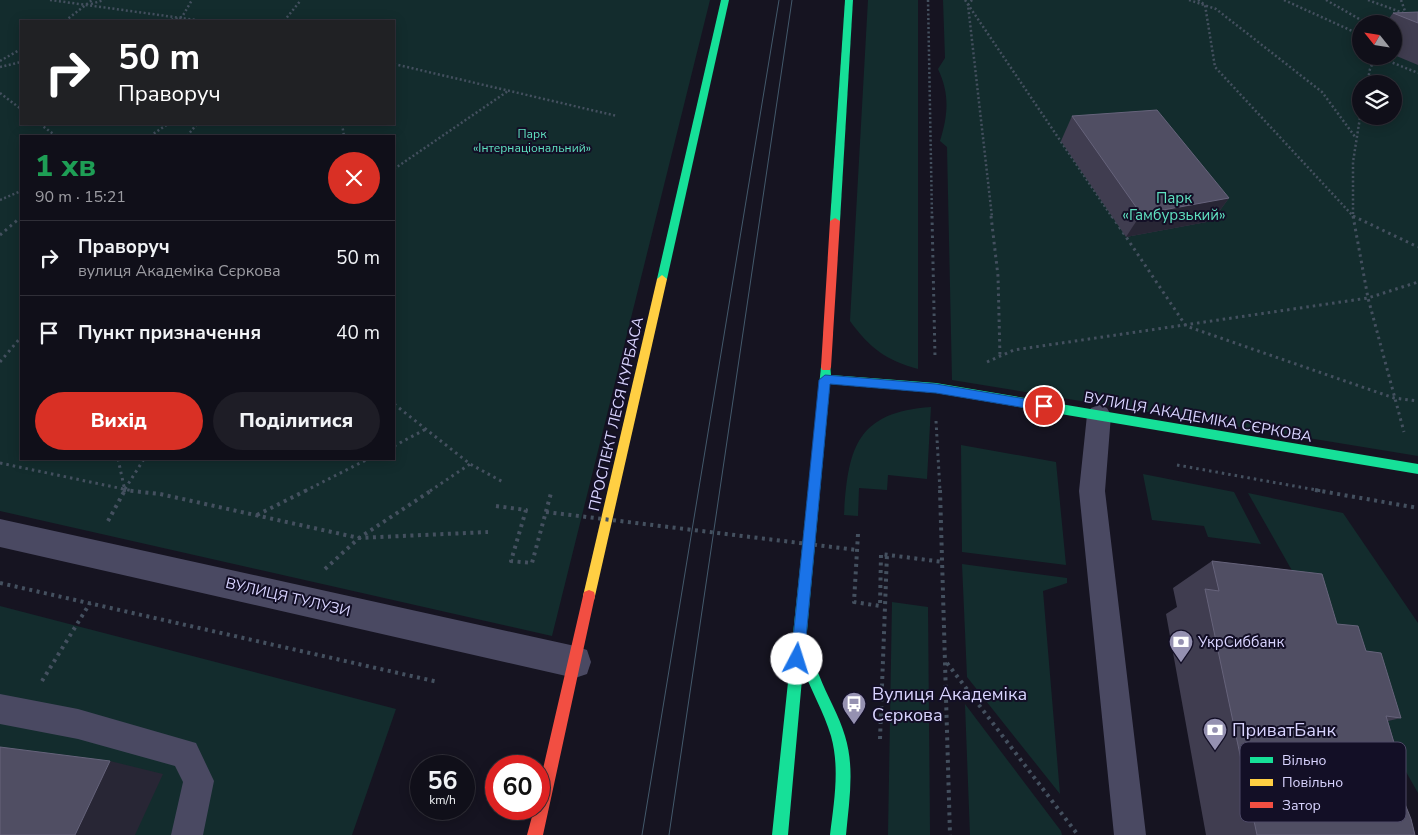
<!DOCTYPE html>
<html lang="uk">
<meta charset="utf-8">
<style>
body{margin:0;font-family:"Nunito Sans",sans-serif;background:#1e1d26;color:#f1f3f6;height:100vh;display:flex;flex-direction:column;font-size:19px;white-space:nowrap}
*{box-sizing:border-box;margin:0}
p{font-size:16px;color:#9c9ca2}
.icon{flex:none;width:28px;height:28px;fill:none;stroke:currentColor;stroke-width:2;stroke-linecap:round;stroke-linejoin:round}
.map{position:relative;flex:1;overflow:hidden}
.sheet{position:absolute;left:20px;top:135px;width:375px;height:325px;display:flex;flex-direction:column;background:#100f19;border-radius:0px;box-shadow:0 2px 12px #0003,0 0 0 1px #302f38}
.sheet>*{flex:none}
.banner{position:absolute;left:20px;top:20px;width:375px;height:105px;border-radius:0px;box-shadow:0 2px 12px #0003,0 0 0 1px #302f38;background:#202124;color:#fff;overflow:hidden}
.needle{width:32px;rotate:300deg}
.buttons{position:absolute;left:1352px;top:15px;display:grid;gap:10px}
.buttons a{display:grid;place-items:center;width:50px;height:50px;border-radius:50%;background:#100f19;box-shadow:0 2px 12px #0003,0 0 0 1px #302f38;font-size:25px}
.speed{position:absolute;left:410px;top:755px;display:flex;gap:10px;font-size:25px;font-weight:700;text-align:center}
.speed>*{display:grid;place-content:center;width:65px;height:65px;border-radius:50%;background:#100f19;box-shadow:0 2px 12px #0003,0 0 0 1px #302f38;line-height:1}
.speed small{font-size:12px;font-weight:400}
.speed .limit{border:8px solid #d22;background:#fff;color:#111}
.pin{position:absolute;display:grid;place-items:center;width:42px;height:42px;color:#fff;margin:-21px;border:2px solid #fff;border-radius:50%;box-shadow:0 1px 5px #0007}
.me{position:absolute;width:55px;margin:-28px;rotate:5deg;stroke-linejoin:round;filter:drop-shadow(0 0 4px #0008)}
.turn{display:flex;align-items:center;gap:18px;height:105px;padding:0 15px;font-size:22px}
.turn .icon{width:65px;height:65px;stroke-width:2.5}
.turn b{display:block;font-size:35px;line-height:42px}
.round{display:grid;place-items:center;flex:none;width:52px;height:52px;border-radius:26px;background:#1e1d26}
.overview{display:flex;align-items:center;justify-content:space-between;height:85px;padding:0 15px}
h1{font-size:30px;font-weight:800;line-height:38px;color:#1e9e55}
.action{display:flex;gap:10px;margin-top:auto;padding:10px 15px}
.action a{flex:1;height:58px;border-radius:30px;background:#d93025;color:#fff;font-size:20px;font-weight:800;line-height:58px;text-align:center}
.action a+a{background:#1e1d26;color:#f1f3f6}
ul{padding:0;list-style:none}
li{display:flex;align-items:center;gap:15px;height:75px;padding:0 15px;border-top:1px solid #302f38}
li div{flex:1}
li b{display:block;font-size:19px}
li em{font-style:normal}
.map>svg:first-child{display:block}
.green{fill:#132c2d;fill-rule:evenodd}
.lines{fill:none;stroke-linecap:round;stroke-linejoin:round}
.path-far2{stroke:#44505f;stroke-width:2.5;stroke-dasharray:2 2.5;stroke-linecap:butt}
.path-far1{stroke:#44505f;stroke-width:3;stroke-dasharray:2.5 4;stroke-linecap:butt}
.path{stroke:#44505f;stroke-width:4;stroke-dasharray:3 4.5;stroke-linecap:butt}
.lane{fill:#4a4962;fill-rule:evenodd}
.street{fill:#4a4962;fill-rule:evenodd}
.fast{fill:#16e098;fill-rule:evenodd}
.slow{fill:#ffcf43;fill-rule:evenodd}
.jam{fill:#f24e42;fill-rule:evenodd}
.tram{stroke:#43596b;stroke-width:1}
.path-bridge{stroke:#44505f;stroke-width:4;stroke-dasharray:3 4.5;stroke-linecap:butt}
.wall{fill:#403d50}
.shaded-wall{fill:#282635}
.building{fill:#504e63;stroke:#66637b}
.route{fill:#1a73e8;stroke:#114b97}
.labels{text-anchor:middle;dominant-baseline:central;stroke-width:4;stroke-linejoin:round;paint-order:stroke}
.far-park-label{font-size:12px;fill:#5fe0c0;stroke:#130f26}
.park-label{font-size:15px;fill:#5fe0c0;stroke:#130f26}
.street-label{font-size:15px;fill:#d9d4ff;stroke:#130f26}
.poi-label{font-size:15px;fill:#d9d4ff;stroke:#130f26;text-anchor:start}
.near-poi-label{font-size:18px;fill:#d9d4ff;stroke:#130f26;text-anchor:start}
.key{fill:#130f26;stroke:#4e4a67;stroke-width:1}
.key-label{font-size:14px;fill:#d9d4ff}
</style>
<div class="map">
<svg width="1418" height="835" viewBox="0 0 1418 835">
<rect width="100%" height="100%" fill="#161421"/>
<g class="green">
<path d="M 0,0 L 710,0 L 552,636 L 0,511 ZM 21,21 L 394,21 L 394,124 L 21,124 ZM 21,136 L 394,136 L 394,459 L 21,459 Z"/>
<path d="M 868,0 L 918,0 L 918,369 C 885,360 870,348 850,321 Z"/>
<path d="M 943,0 L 1418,0 L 1418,456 L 952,380 L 947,147 L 940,141 C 948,115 950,94 938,69 L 945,58 ZM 1361,24 L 1394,24 L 1394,56 L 1361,56 ZM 1361,84 L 1394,84 L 1394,116 L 1361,116 Z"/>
<path d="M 931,407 L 927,479 L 888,475 L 887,490 L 859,488 L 858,516 L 844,515 C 848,449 856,412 931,407 Z"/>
<path d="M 961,445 L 1056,462 L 1066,565 L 962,552 Z"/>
<path d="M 1143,474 L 1234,492 L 1261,544 L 1208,537 L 1204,526 L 1152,520 Z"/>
<path d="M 1248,493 L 1343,513 L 1418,623 L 1418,793 Z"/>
<path d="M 962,564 L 1067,578 L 1067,583 L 1043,591 L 1060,794 L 967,677 Z"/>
<path d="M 892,602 L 928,607 L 930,835 L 888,835 Z"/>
<path d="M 0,606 L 396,709 L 352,835 L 0,835 Z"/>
<path d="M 965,704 L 1061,831 L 1062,835 L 970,835 Z"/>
</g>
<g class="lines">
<g class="path-far2">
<path d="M 50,0 L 203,21"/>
<path d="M 928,0 L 932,217"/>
<path d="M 965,0 L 1112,217"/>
<path d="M 972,0 L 968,5 L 992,217"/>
<path d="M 1189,0 L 1216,9 L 1322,92 L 1356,138"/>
<path d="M 1198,0 L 1205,5 L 1215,67 L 1353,216"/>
<path d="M 1284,0 L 1361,35"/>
<path d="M 1326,0 L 1368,24"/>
<path d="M 1368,0 L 1406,14"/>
<path d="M 1401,0 L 1406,14"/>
<path d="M 91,4 L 104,0"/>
<path d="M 65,21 L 92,0"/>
<path d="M 167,21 L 182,17 L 192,0"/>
<path d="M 284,21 L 301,0"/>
<path d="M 1376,56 L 1418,73"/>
<path d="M 0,61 L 21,49"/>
<path d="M 394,64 L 617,116"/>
<path d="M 0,67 L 21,62"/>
<path d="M 1367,84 L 1370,69 L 1376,56"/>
<path d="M 0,93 L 21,109"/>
<path d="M 40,124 L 56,136"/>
<path d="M 342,124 L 344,136"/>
<path d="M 150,136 L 168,124"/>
<path d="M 187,136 L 197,124"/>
<path d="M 394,169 L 508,91"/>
<path d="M 0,200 L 21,191"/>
<path d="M 1353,214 L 1353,162 L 1361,111"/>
<path d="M 1353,217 L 1356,217"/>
</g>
<g class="path-far1">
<path d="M 932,216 L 935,357"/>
<path d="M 991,216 L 998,276 L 1000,357"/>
<path d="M 1112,216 L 1186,326 L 1394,398 L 1418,401"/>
<path d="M 1353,216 L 1368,298 L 1404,432"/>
<path d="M 1353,216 L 1418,247"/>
<path d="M 0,235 L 21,217"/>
<path d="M 0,362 L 21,337"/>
<path d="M 987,362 L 1014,350 L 1368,298 L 1418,282"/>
<path d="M 394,404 L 470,464 L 503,482"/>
<path d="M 936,421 L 940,491"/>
<path d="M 394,446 L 426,429"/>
<path d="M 118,459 L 125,491"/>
<path d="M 0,463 L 133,491"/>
<path d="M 1177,465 L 1322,491"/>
<path d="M 125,489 L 144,459"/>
<path d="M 305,491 L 368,459"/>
<path d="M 430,491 L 470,464"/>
</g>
<g class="path">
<path d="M 123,490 L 160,494 L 359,538 L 488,532"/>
<path d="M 940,490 L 950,835"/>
<path d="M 1315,490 L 1418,508"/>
<path d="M 496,506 L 526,510 L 511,561 L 532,563 L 551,493"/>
<path d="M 257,515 L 307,490"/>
<path d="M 108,521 L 125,490"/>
<path d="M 858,534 L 854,602 L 880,606 L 881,554 L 943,562"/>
<path d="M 325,569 L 359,538 L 432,490"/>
<path d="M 0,583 L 438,682"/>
<path d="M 947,663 L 1078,835"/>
<path d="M 42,681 L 90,603"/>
<path d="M 880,739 L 887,554"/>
</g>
<g class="lane">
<path d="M 1099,405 L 1107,408 L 1111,415 L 1105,491 L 1146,835 L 1114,835 L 1079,491 L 1087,415 L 1091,408 Z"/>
<path d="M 0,694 L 78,709 L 196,743 L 214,781 L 203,835 L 171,835 L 183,782 L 175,766 L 78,739 L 0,724 Z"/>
</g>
<path class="street" d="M 0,519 L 575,646 L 587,650 L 591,662 L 587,674 L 575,678 L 0,547 Z"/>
<g class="fast">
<path d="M 721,0 L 729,0 L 667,279 L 662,283 L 657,279 Z"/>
<path d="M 845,0 L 853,0 L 840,221 L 835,224 L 830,221 Z"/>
<path d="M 826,363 L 830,364 L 831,375 L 936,383 L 1418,464 L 1418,474 L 936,393 L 830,384 L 806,641 L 810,642 C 814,653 815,665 819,675 C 827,696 839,715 845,736 C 855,768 849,802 846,835 L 830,835 C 834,802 840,768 831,736 C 824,712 811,691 803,668 L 788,835 L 772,835 L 821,367 L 822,364 Z"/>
</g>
<path class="slow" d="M 662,275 L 667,279 L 595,596 L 594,600 L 589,602 L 584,600 L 583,596 L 657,279 Z"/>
<g class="jam">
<path d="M 835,218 L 840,221 L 831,367 L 830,370 L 822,370 L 821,367 L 830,221 Z"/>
<path d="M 589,590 L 594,592 L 595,596 L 543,835 L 527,835 L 534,809 L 539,809 L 539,786 L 583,596 L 584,592 Z"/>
</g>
<g class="tram">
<path d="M 642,835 L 779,0"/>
<path d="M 669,835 L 792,0"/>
</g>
<path class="path-bridge" d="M 546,512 L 857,550"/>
</g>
<g class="wall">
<path d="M 1418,12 L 1418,65 L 1394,55 L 1394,24 L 1385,24 L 1393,13 Z"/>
<path d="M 1072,116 L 1229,198 L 1212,221 L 1126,237 L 1061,141 Z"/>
<path d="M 1212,561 L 1337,624 L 1366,651 L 1401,718 L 1388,721 L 1398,756 L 1387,758 L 1415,835 L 1206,835 L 1166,614 L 1177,607 L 1173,588 Z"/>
</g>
<g class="shaded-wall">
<path d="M 1229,198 L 1212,221 L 1126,237 L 1141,214 Z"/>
<path d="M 110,761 L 163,774 L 135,835 L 75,835 Z"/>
</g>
<g class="building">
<path d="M 1418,12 L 1418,23 L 1393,13 Z"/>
<path d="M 1157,110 L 1229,198 L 1141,214 L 1072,116 Z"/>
<path d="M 1212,561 L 1322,574 L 1337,624 L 1358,626 L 1366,651 L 1381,653 L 1401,718 L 1386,716 L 1398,756 L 1385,754 L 1411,819 L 1415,835 L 1257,835 L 1205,589 L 1219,591 Z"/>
<path d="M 0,747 L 110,761 L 75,835 L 0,835 Z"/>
</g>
<path class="route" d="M 825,375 L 936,384 L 1044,402 L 1048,403 L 1050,406 L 1048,410 L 1044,411 L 936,393 L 830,384 L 804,659 L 802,664 L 797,666 L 793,664 L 791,659 L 819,380 Z"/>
<defs>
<symbol id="bank-pin" viewBox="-11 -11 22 30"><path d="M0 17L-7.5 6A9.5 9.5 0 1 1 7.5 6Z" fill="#9591b1" stroke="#130f26"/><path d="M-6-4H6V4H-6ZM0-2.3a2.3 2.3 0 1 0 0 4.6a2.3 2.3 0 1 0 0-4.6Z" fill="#fff"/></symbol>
<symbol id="bus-pin" viewBox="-11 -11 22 30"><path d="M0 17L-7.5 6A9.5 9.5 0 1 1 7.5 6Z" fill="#9591b1" stroke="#130f26"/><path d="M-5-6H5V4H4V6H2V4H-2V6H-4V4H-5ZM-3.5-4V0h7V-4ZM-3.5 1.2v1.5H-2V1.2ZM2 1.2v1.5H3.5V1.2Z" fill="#fff"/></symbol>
</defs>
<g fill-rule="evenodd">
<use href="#bank-pin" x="1167" y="628" width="28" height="38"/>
<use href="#bus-pin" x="840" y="690" width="28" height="38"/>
<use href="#bank-pin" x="1201" y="716" width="28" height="38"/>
</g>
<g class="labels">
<g class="far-park-label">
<text x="532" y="134">Парк<tspan x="532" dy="14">«Інтернаціональний»</tspan></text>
</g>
<g class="park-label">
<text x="1174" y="198">Парк<tspan x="1174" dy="17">«Гамбурзький»</tspan></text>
</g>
<g class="street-label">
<text transform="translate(616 414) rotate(-77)">ПРОСПЕКТ ЛЕСЯ КУРБАСА</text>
<text transform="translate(1198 417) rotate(10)">ВУЛИЦЯ АКАДЕМІКА СЄРКОВА</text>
<text transform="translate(288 597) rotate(13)">ВУЛИЦЯ ТУЛУЗИ</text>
</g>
<g class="poi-label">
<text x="1198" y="642">УкрСиббанк</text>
</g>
<g class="near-poi-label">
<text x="872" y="694">Вулиця Академіка<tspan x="872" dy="21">Сєркова</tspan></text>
<text x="1232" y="730">ПриватБанк</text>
</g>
</g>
<rect x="1240" y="742" width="166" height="80" rx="8" class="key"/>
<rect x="1250" y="757" width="23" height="6" fill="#16e098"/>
<rect x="1250" y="779" width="23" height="7" fill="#ffcf43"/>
<rect x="1250" y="802" width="23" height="6" fill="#f24e42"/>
<g class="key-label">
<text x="1282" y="765">Вільно</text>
<text x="1282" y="787">Повільно</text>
<text x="1282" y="810">Затор</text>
</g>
</svg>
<div class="buttons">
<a><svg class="needle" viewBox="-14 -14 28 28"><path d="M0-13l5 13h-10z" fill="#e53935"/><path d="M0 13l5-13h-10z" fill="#9c9ca2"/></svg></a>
<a><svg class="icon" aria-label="layers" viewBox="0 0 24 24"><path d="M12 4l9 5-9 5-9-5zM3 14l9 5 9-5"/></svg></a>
</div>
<div class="speed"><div>56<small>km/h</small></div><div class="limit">60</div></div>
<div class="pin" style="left:1044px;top:406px;background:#d93025"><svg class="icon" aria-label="arrive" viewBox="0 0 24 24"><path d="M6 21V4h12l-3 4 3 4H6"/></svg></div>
<svg class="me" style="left:797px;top:659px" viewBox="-20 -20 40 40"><circle r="19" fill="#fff"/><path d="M0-13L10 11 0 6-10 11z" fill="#1a73e8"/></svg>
<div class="banner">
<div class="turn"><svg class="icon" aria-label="right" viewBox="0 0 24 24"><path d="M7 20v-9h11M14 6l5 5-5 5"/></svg><div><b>50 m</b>Праворуч</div></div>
</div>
<section class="sheet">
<div class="overview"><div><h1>1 хв</h1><p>90 m · 15:21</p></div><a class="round" style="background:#d93025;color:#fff"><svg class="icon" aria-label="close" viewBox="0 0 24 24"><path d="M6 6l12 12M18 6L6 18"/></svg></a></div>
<ul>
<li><svg class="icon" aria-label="right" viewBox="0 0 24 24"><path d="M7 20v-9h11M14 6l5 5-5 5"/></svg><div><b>Праворуч</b><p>вулиця Академіка Сєркова</p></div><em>50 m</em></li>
<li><svg class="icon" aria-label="arrive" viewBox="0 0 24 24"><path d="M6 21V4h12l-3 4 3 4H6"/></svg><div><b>Пункт призначення</b></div><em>40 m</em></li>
</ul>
<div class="action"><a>Вихід</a><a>Поділитися</a></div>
</section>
</div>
